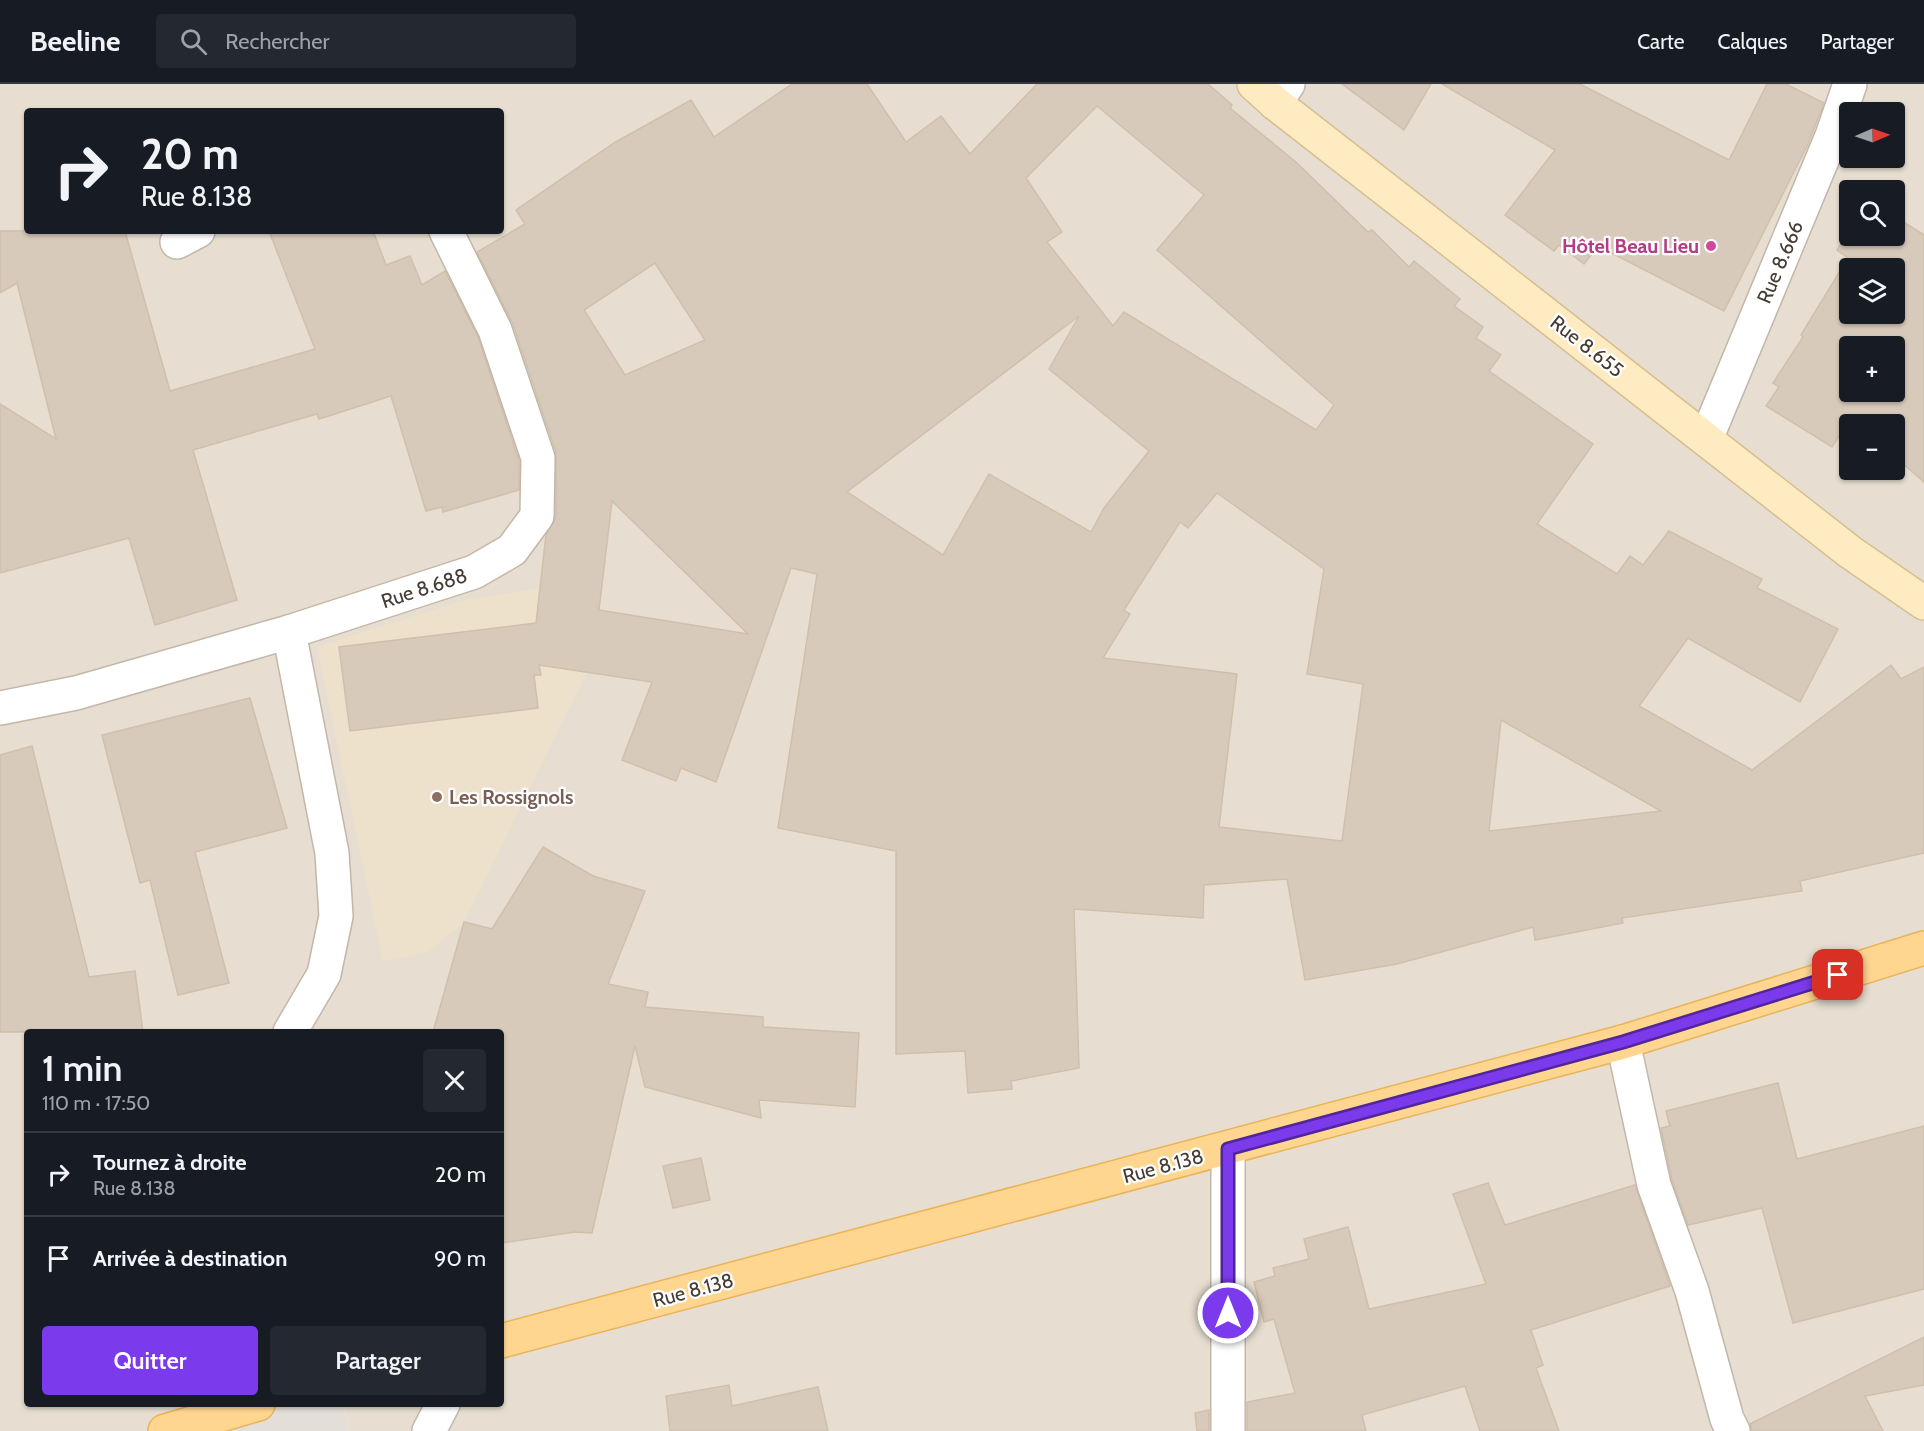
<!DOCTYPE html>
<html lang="fr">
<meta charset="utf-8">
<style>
body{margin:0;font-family:Cabin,sans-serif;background:#242831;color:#f1f3f6;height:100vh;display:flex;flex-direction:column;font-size:22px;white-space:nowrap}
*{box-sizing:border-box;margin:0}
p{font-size:20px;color:#9ea1a6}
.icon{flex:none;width:33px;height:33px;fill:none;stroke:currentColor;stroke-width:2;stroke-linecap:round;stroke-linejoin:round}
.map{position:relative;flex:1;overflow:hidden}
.panel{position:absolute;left:24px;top:945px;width:480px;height:378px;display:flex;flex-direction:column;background:#171b24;border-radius:6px;box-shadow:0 2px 4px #0004}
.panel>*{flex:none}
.guide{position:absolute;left:24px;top:24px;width:480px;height:126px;border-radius:6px;box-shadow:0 2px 4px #0004;background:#171b24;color:#f1f3f6;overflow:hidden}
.needle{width:39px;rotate:88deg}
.controls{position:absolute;left:1839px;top:18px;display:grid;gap:12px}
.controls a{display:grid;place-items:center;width:66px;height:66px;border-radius:6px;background:#171b24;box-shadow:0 2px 4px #0004;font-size:30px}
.pin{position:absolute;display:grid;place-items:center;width:51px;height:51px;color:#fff;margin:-26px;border-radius:12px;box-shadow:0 3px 9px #0006}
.me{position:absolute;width:66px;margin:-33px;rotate:0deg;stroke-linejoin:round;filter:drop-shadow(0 0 4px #0008)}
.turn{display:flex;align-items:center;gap:21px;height:126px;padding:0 18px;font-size:27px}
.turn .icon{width:78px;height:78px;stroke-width:2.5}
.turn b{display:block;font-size:42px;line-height:51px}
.round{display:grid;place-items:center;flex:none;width:63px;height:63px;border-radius:6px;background:#242831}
.summary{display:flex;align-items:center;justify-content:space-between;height:102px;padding:0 18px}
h1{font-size:36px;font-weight:600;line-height:45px}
.cta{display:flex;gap:12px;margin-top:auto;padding:12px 18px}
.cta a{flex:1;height:69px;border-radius:6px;background:#7c3aed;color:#fff;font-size:24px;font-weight:600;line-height:69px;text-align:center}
.cta a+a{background:#242831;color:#f1f3f6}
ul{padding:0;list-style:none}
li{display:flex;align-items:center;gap:18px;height:84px;padding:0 18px;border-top:2px solid #363941}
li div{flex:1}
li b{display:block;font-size:22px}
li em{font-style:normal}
header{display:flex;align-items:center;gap:36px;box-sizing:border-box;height:84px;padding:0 30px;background:#171b24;border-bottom:2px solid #363941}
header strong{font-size:28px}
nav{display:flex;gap:33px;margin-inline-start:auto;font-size:21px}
.search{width:420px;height:54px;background:#242831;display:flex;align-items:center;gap:15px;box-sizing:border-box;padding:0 21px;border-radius:6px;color:#9ea1a6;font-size:22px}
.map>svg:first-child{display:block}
.residential{fill:#e7ded1;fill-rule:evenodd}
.industrial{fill:#e4ded8}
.education{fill:#ede1cc}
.building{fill:#d8cabb;stroke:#d0bfab;stroke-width:1.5;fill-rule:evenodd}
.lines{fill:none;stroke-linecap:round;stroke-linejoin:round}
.street-casing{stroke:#c2b7a8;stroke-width:36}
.secondary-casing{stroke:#d5be90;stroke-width:36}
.primary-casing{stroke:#eab359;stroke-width:36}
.street{stroke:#fff;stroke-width:33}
.secondary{stroke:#ffebc1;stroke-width:33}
.primary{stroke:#ffd690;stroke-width:33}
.route-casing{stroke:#51269a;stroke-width:15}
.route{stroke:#7c3aed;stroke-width:10}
.hotel-dot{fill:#d1479c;stroke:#fff;stroke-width:2}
.education-dot{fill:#8d6e63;stroke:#fff;stroke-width:2}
.labels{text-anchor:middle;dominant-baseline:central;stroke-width:4.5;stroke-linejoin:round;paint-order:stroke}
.hotel-label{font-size:20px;font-weight:bold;fill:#b23c85;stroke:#fff;text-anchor:end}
.street-label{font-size:20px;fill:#453c33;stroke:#fff}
.education-label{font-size:20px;font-weight:bold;fill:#785e54;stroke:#fff;text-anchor:start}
</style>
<header>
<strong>Beeline</strong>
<div class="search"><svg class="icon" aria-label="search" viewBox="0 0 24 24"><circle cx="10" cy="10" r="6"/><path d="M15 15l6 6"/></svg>Rechercher</div>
<nav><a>Carte</a><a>Calques</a><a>Partager</a></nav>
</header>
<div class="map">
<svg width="1924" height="1347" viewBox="0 0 1924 1347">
<rect width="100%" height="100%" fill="#f3ede3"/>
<path class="residential" d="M 0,0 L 1924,0 L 1924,1347 L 350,1347 L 343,1320 L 501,1320 L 501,948 L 27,948 L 27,1320 L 260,1320 L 170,1347 L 0,1347 ZM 27,27 L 501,27 L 501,147 L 27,147 ZM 1850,28 L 1894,28 L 1894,74 L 1850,74 ZM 1850,106 L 1894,106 L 1894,152 L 1850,152 ZM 1850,184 L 1894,184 L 1894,230 L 1850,230 ZM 1850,262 L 1894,262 L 1894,308 L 1850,308 ZM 1850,340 L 1894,340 L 1894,386 L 1850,386 Z"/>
<path class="industrial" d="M 260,1320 L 343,1320 L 350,1347 L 170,1347 Z"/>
<path class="education" d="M 540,504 L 587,588 L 464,838 L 428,868 L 383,877 L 317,563 L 465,516 Z"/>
<g class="building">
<path d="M 792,0 L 867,0 L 906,58 L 941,32 L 970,70 L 1037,0 L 1208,0 L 1232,21 L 1230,24 L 1297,79 L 1368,148 L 1372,146 L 1409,183 L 1414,177 L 1460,215 L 1454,222 L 1483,243 L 1476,254 L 1501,271 L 1489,287 L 1593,360 L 1537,440 L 1617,490 L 1630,472 L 1643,481 L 1669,447 L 1762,495 L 1757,504 L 1838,545 L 1800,618 L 1688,554 L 1639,622 L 1752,686 L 1891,581 L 1901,595 L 1924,583 L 1924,769 L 1800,797 L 1802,807 L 1622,834 L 1623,839 L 1535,856 L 1533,843 L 1397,880 L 1305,896 L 1287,795 L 1204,801 L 1203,834 L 1074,825 L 1079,984 L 1011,997 L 1012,1005 L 968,1009 L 965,967 L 896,970 L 896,767 L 778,744 L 817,490 L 791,484 L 716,698 L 681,684 L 676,697 L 622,676 L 652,598 L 539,581 L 541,591 L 534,591 L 538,624 L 350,647 L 339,563 L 536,539 L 546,451 L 556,432 L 556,368 L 513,240 L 477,168 L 525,140 L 516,126 L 614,59 L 691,16 L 714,53 ZM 1097,22 L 1204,111 L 1157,166 L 1334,321 L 1316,346 L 1124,228 L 1113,242 L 1047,158 L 1062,148 L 1026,94 ZM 655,179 L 705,256 L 625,291 L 584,226 ZM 1079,232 L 1049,285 L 1149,367 L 1104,424 L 1091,448 L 989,390 L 943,471 L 847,408 ZM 1217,409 L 1324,485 L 1307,590 L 1363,600 L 1342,757 L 1219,743 L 1237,590 L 1103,574 L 1130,530 L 1124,526 L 1180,438 L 1188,444 ZM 612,417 L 748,550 L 599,526 ZM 1501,636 L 1661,727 L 1489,747 Z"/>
<path d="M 1342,0 L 1431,0 L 1404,46 Z"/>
<path d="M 1442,0 L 1580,0 L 1729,76 L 1767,0 L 1786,0 L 1824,19 L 1808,60 L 1724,227 L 1598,162 L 1584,180 L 1559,161 L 1554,167 L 1505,131 L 1555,66 Z"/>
<path d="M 1894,132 L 1924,151 L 1924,398 L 1894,372 L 1894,340 L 1860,340 L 1851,333 L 1832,363 L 1766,322 L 1779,303 L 1773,299 L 1803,253 L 1801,251 L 1848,174 L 1837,166 L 1850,145 L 1850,152 L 1894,152 ZM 1850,184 L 1894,184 L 1894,230 L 1850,230 ZM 1850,262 L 1894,262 L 1894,308 L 1850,308 Z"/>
<path d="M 0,147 L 125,147 L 170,307 L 315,265 L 269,147 L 373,147 L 386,181 L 410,172 L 422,201 L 445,187 L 478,253 L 519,377 L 519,406 L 443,428 L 442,423 L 426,427 L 391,312 L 319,335 L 317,330 L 193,366 L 237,516 L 155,541 L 129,454 L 0,489 L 0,320 L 56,355 L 17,199 L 0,209 Z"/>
<path d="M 250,614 L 287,744 L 195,768 L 229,899 L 178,911 L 150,796 L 140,799 L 102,651 Z"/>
<path d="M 32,662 L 89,893 L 135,887 L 143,948 L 0,948 L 0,671 Z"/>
<path d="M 543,763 L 593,792 L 645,807 L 608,900 L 648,908 L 645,923 L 763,933 L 763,943 L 859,949 L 855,1023 L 759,1016 L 761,1034 L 645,1003 L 635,962 L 592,1149 L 575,1148 L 501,1159 L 501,948 L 433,948 L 464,838 L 492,845 Z"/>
<path d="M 1778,999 L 1797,1075 L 1924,1042 L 1924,1205 L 1793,1239 L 1762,1124 L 1688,1141 L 1672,1096 L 1661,1044 L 1670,1042 L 1666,1027 Z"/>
<path d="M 701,1074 L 710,1116 L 673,1124 L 663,1082 Z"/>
<path d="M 1488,1099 L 1505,1141 L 1635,1101 L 1670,1202 L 1531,1246 L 1543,1281 L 1536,1284 L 1559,1347 L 1480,1347 L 1465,1302 L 1362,1331 L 1366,1347 L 1247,1347 L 1247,1318 L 1295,1309 L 1274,1235 L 1264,1238 L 1254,1198 L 1275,1192 L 1273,1184 L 1309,1175 L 1304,1155 L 1348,1143 L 1369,1225 L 1486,1200 L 1453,1110 Z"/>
<path d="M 1924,1253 L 1924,1301 L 1865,1312 L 1883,1347 L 1752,1347 L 1750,1340 Z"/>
<path d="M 729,1301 L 732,1322 L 818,1303 L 828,1347 L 670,1347 L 666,1312 Z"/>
<path d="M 1209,1326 L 1209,1347 L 1197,1347 L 1195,1329 Z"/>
</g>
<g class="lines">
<defs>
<g id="street">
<path d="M 1275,19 L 1288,0"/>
<path d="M 177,158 L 198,147"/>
<path d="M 1706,355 L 1832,52 L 1850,0"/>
<path d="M 289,548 L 332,769 L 336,832 L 324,890 L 290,948"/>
<path d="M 0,624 L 76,609 L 289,548 L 474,488 L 512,466 L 537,432 L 538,374 L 495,246 L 446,147"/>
<path d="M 1623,958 L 1654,1101 L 1692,1207 L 1727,1335 L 1733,1347"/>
<path d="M 429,1347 L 443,1320"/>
<path d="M 1228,1347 L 1228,1065"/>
</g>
<path id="secondary" d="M 1254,0 L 1275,19 L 1850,468 L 1924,519"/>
<g id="primary">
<path d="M 501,1257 L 1623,958 L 1924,864"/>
<path d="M 165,1347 L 258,1320"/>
</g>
</defs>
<use href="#street" class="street-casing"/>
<use href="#secondary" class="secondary-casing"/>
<use href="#primary" class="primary-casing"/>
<use href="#street" class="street"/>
<use href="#secondary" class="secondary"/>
<use href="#primary" class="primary"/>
</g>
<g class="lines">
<defs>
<path id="route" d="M 1228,1229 L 1228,1065 L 1623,958 L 1838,891"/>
</defs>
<use href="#route" class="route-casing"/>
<use href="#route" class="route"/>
</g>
<circle class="hotel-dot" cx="1711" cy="162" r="6"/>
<circle class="education-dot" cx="437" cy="713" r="6"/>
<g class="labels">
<g class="hotel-label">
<text x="1699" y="162">Hôtel Beau Lieu</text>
</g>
<g class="street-label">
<text transform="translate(1780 178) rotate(-67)">Rue 8.666</text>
<text transform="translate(1587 262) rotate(38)">Rue 8.655</text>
<text transform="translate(424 504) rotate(-18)">Rue 8.688</text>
<text transform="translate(1163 1082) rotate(-15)">Rue 8.138</text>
<text transform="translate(693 1206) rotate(-15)">Rue 8.138</text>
</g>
<g class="education-label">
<text x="449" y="713">Les Rossignols</text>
</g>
</g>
</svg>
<div class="controls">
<a><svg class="needle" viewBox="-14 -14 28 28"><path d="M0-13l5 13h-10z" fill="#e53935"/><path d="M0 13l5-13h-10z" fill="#9ea1a6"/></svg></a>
<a><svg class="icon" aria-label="search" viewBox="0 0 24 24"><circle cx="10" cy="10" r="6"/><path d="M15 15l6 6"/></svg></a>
<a><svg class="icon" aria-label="layers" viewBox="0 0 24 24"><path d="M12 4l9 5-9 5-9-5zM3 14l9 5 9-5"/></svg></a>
<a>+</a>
<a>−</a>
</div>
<div class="pin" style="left:1838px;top:891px;background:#d93025"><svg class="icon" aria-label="arrive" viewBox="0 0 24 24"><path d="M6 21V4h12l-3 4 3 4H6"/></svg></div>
<svg class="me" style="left:1228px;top:1229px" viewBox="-20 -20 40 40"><circle r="17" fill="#7c3aed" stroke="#fff" stroke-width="3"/><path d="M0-11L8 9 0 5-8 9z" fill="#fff"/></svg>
<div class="guide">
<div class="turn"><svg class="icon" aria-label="right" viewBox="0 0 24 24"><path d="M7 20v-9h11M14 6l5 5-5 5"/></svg><div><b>20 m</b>Rue 8.138</div></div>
</div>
<section class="panel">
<div class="summary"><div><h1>1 min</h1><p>110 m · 17:50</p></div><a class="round"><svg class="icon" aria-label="close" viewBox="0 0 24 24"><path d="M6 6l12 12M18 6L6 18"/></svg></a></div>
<ul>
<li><svg class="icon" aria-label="right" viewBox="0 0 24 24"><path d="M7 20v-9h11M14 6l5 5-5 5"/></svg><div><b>Tournez à droite</b><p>Rue 8.138</p></div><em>20 m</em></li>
<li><svg class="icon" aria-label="arrive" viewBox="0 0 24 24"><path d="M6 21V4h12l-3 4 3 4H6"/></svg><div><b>Arrivée à destination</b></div><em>90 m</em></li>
</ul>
<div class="cta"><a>Quitter</a><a>Partager</a></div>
</section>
</div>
